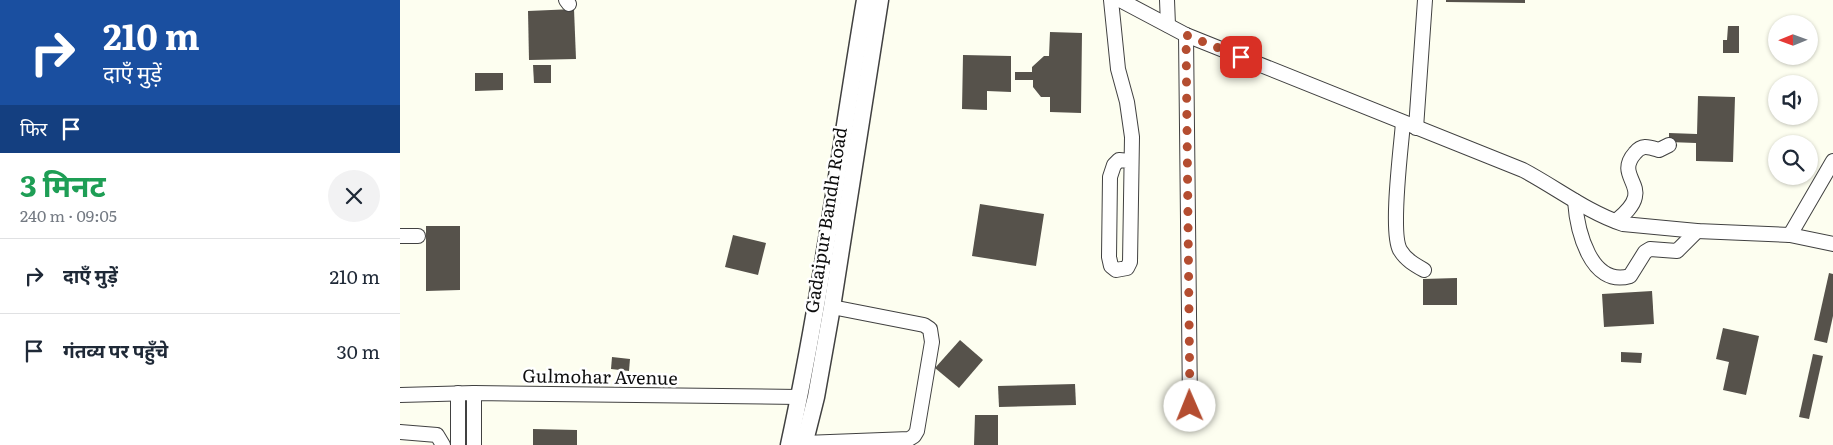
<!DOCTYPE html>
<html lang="hi">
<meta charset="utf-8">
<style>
body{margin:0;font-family:Literata,"Noto Sans Devanagari",serif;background:#f2f2f3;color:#1f2937;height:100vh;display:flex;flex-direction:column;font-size:19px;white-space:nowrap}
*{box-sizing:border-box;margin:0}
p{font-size:16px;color:#747a83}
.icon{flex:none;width:28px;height:28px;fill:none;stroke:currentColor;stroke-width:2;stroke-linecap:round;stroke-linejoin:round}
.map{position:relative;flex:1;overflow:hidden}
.side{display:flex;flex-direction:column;background:#fff;width:400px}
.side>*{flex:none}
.hud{background:#1a4fa0;color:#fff;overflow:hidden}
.needle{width:32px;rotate:269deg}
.buttons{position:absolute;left:1368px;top:15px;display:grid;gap:10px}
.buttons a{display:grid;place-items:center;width:50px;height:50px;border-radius:50%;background:#fff;box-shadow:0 1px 4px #0004;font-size:25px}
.pin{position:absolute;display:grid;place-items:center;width:42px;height:42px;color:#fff;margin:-21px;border-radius:10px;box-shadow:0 2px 8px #0006}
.me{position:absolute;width:55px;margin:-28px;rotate:359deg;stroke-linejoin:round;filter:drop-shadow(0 0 4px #0008)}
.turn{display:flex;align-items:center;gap:18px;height:105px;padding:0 20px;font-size:22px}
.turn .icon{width:65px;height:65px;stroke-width:2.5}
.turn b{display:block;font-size:35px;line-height:42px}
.then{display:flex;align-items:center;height:48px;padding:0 20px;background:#0003;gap:10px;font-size:19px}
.round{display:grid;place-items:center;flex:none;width:52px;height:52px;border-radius:26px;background:#f2f2f3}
.summary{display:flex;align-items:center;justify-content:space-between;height:85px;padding:0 20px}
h1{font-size:30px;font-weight:700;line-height:38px;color:#1e9e55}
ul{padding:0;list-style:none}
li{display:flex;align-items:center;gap:15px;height:75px;padding:0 20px;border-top:1px solid #e0e1e3}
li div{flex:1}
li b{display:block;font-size:19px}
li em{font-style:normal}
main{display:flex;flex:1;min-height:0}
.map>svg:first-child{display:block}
.building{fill:#56524b}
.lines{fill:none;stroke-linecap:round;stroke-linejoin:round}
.minor-casing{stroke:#414141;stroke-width:16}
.tertiary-casing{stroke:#414141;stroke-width:19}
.minor{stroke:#fff;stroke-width:14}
.tertiary{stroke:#fff;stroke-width:16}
.route{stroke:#b44d30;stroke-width:9;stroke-dasharray:0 16.2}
.labels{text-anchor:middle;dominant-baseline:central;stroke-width:5;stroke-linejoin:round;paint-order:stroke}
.street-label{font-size:18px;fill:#0e0e0e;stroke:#fff}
</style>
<main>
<section class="side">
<div class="hud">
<div class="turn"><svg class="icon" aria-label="right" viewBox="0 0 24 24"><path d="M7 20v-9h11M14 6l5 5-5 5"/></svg><div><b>210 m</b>दाएँ मुड़ें</div></div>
<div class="then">फिर<svg class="icon" aria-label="arrive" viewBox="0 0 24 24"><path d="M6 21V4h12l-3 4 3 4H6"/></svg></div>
</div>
<div class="summary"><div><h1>3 मिनट</h1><p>240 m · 09:05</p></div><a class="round"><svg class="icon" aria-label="close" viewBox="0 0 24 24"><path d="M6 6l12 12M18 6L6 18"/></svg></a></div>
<ul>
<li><svg class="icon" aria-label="right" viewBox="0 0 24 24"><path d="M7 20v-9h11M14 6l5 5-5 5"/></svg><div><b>दाएँ मुड़ें</b></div><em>210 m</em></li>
<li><svg class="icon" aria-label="arrive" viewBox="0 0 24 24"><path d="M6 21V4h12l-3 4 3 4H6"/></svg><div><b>गंतव्य पर पहुँचे</b></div><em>30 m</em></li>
</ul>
</section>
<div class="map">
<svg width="1433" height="445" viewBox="0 0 1433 445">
<rect width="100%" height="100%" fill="#fdfef0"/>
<g class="building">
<path d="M 1046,0 L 1125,0 L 1125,3 L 1046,2 Z"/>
<path d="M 174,9 L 176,59 L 129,60 L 128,11 Z"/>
<path d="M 1328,26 L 1339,26 L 1339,53 L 1323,53 L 1323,40 L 1327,40 Z"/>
<path d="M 650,32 L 682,33 L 681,113 L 650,112 L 650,97 L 641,97 L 633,87 L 633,80 L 615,80 L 615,72 L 632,72 L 632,67 L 644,56 L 649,56 Z"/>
<path d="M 563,55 L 611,56 L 611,92 L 587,91 L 587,110 L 562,109 Z"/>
<path d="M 133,65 L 151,65 L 151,83 L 134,83 Z"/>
<path d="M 75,73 L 103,73 L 103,90 L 75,91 Z"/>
<path d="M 1298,96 L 1335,97 L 1333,162 L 1296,161 L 1296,143 L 1269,142 L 1269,133 L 1297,134 Z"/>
<path d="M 580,204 L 644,214 L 636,266 L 572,256 Z"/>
<path d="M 26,226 L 60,226 L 60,290 L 26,291 Z"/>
<path d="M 333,235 L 366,243 L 358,275 L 325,267 Z"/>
<path d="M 1429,273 L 1433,274 L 1433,316 L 1427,343 L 1414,340 Z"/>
<path d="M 1057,278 L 1057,305 L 1023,305 L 1023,279 Z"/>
<path d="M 1252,291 L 1254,324 L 1204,327 L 1202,294 Z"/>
<path d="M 1323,328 L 1359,336 L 1346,395 L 1323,390 L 1329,362 L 1316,359 Z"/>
<path d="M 560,340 L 583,360 L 559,388 L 535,368 Z"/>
<path d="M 1221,352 L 1242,353 L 1241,363 L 1221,362 Z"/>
<path d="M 1413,354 L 1423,356 L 1409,419 L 1399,417 Z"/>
<path d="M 212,357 L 230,359 L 229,371 L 211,369 Z"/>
<path d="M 675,384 L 676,405 L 599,407 L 598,386 Z"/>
<path d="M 575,415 L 598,415 L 598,445 L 574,445 Z"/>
<path d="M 133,429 L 177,430 L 177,445 L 133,445 Z"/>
</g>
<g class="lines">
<defs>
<g id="minor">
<path d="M 166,0 L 169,4"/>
<path d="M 711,0 L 718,69 L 727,102 L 732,137 L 730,262 L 727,268 L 716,270 L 711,266 L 709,257 L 710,177 L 714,165 L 719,160 L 730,161"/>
<path d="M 720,0 L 786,35 L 1123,170 C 1157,188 1187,212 1223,224 L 1297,231 L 1390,235 L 1433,244"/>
<path d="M 767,0 L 768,25"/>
<path d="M 786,35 L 790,406"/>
<path d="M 1003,123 C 1001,148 990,232 1000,250 C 1006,260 1015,265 1024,270"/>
<path d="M 1016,128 L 1025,0"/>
<path d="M 1175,201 C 1177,229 1190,288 1230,276 L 1245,252 L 1250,249 L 1277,251 L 1297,231"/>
<path d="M 1216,221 C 1223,215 1233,207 1235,197 C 1239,182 1218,172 1235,153 C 1242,144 1249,147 1259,150 L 1269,145"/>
<path d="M 1390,235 L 1433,161"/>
<path d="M 0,236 L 18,236"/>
<path d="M 58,393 L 58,445"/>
<path d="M 74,393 L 74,445"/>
<path d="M 0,395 L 74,393 L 399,397"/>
<path d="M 0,432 L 37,435 L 43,445"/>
<path d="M 404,443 L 509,439 L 514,436 L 517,431 L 532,342 L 530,329 L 524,325 L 432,307"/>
</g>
<g id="tertiary">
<path d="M 389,445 C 421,298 440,149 465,0"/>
<path d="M 404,445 L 416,397 L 432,307 L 480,0"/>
</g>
</defs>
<use href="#minor" class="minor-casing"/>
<use href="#tertiary" class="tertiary-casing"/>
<use href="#minor" class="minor"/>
<use href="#tertiary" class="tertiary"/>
</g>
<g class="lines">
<path class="route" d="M 790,406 L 786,35 L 841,57"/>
</g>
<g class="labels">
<g class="street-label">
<text transform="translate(425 220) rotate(-81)">Gadaipur Bandh Road</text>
<text transform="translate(200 376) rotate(1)">Gulmohar Avenue</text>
</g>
</g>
</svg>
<div class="buttons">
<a><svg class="needle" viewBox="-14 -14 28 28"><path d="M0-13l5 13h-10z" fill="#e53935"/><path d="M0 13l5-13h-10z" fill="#747a83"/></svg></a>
<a><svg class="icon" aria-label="sound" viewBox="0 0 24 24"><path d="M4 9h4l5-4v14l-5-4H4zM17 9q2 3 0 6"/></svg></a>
<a><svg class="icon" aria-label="search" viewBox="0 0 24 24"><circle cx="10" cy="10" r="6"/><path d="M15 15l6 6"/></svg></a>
</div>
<div class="pin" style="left:841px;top:57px;background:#d93025"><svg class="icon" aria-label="arrive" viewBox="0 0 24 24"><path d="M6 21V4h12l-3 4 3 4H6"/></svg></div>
<svg class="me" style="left:790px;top:406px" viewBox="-20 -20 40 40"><circle r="19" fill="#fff"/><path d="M0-13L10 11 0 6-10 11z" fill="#b44d30"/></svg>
</div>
</main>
